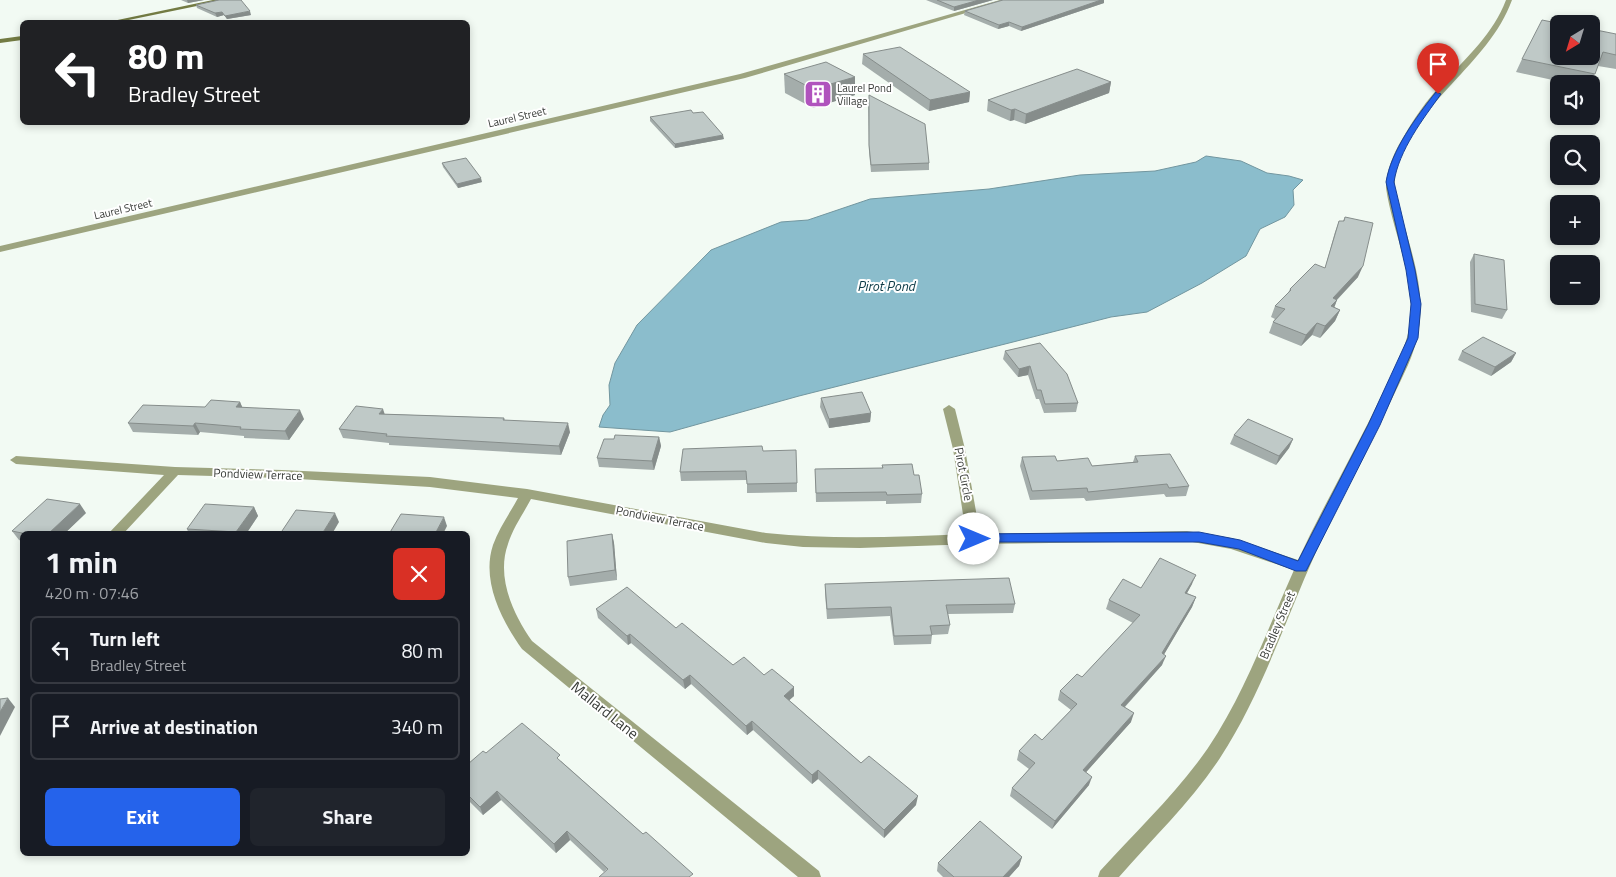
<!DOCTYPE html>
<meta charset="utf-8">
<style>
body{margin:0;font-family:"Titillium Web",sans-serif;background:#20242c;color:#f1f3f6;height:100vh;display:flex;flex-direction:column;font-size:19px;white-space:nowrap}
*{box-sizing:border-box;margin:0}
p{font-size:16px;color:#9ea1a6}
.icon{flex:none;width:28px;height:28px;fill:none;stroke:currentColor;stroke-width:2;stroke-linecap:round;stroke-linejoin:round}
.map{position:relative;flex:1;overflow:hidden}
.panel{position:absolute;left:20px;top:531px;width:450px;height:325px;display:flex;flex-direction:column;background:#171b24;border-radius:8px;box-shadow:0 2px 8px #0003}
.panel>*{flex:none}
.hud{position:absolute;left:20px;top:20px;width:450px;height:105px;border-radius:8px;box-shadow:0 2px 8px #0003;background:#202124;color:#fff;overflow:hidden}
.needle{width:32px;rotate:218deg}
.controls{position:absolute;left:1550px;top:15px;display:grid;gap:10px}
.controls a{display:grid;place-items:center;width:50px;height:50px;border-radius:8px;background:#171b24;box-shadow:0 2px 8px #0003;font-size:25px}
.pin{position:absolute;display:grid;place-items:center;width:42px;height:42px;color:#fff;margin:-51px -21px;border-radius:50% 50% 50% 0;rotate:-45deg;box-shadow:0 0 5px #0007}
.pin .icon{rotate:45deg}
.me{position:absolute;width:55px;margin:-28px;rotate:90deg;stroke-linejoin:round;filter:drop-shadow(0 0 4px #0008)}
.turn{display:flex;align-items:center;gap:18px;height:105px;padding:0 25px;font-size:22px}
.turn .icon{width:65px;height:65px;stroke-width:2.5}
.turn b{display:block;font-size:35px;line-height:42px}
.round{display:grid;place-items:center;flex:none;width:52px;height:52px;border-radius:8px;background:#20242c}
.head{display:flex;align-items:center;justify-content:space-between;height:85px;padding:0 25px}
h1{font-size:30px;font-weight:700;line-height:38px}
.button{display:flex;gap:10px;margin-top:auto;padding:10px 25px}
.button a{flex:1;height:58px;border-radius:8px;background:#2563eb;color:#fff;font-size:20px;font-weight:700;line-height:58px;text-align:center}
.button a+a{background:#20242c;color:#f1f3f6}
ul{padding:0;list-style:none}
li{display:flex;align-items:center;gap:15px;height:68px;margin:0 10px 8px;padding:0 15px;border:2px solid #363941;border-radius:8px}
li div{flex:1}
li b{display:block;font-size:19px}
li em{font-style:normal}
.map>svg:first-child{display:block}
.water{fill:#8bbdcc;stroke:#72969f}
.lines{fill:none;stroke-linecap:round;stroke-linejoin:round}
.minor{fill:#9da47f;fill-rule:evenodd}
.tertiary{fill:#9da47f;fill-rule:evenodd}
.secondary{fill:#737b43;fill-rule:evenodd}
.wall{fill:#a4adab}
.shaded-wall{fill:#868d8b}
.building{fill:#bfc9c7;stroke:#868d8b}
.route{fill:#2563eb;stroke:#184099}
.labels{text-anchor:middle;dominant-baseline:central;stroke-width:4;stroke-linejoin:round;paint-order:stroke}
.far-poi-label{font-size:11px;fill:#373a37;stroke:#fff;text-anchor:start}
.far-street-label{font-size:11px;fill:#373a37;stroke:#fff}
.street-label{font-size:12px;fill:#373a37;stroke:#fff}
.water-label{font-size:14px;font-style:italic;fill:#0d3b47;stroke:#fff}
.near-street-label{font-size:15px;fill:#373a37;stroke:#fff}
</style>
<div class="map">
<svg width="1616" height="877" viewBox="0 0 1616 877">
<rect width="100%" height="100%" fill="#f2faf3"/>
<path class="water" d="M 1206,156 L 1241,161 L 1267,173 L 1289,176 L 1303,180 L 1293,190 L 1294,205 L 1285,217 L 1260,229 L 1246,256 L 1202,283 L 1147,312 L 1111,317 L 1013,342 L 799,396 L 670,432 L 599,427 L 603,415 L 610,405 L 609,385 L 615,363 L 637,325 L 711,250 L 781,222 L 808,220 L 870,199 L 989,189 L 1080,175 L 1155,171 L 1196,162 Z"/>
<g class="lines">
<path class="minor" d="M 1506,0 L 1512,0 C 1488,66 1414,101 1396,172 C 1392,189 1399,205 1403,221 C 1418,273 1431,313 1408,365 C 1379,429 1344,489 1316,552 C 1285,621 1261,695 1220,758 C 1191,802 1153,838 1119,877 L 1098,877 L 1100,871 C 1137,830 1177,793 1208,748 C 1245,693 1267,630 1294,570 L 1231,549 L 1187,541 L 974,544 L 860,548 L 803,547 L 766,543 L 531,499 C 523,514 513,528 508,544 C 496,577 513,614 532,641 L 819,871 L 821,877 L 798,877 L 522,649 C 502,621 481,581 493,545 C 499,528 510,513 518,498 L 430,487 L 282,478 L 178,475 L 123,534 L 108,534 L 164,475 L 16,464 L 10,460 L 16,456 L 175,467 L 282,470 L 430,477 L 527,489 L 766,533 C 833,540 899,537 966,534 L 953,449 L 943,409 L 949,405 L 955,409 L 965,449 L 980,534 L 1187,531 L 1231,538 L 1298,560 C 1324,504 1355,451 1382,395 C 1396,366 1412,339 1411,306 C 1410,265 1392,228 1386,188 C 1386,171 1393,155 1401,141 C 1413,120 1427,99 1444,82 C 1468,56 1493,34 1506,0 Z"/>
<path class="tertiary" d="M 1000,0 L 1010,0 L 745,78 L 0,252 L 0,246 L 740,74 Z"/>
<g class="secondary">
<path d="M 213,0 L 226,0 L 119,22 L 108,22 Z"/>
<path d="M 22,36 L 22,40 L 0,43 L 0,39 Z"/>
</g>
</g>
<g class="wall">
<path d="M 181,0 L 204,0 L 188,3 Z"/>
<path d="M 926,0 L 993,0 L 954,11 Z"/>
<path d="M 1003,0 L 1104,0 L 1104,3 L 1021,31 L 1009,26 L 998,29 L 964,15 L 965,11 Z"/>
<path d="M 196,5 L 251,15 L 227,19 L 224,15 L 217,17 L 197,8 Z"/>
<path d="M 1616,34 L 1616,69 L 1598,66 L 1590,84 L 1571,84 L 1516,72 L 1522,59 Z"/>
<path d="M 863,54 L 970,92 L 969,102 L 929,111 L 862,64 Z"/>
<path d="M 784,74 L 855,77 L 855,95 L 813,108 L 785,93 Z"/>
<path d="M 1111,82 L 1109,93 L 1025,124 L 1014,120 L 1010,121 L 987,111 L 988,100 Z"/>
<path d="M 868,102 L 929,163 L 929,170 L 871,172 L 869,152 Z"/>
<path d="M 650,117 L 724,139 L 675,148 L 650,121 Z"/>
<path d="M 442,163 L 482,182 L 458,188 L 443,167 Z"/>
<path d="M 1345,217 L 1358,277 L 1337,300 L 1334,307 L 1340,310 L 1335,321 L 1320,338 L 1312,335 L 1301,346 L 1269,333 L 1273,322 L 1275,319 L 1271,317 L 1275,306 L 1288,293 L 1290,289 L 1325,268 L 1335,232 L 1339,221 L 1343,221 Z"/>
<path d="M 1474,254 L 1507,310 L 1502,319 L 1471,312 L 1470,262 Z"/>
<path d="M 1040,343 L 1078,403 L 1076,412 L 1044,413 L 1039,399 L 1036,399 L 1028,375 L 1018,377 L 1003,359 L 1005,351 Z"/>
<path d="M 1462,351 L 1516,353 L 1511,362 L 1491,376 L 1458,360 Z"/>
<path d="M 821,398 L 871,413 L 870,422 L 829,428 L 820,407 Z"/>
<path d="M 240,402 L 242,407 L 304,419 L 289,440 L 244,438 L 244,436 L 200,432 L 198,435 L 133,432 L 128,423 L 205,407 Z"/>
<path d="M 385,414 L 504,418 L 505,420 L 570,432 L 561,455 L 389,445 L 389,443 L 343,438 L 339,429 Z"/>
<path d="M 1234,435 L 1293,439 L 1289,448 L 1276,465 L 1230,444 Z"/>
<path d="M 659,437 L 661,446 L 654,470 L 599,467 L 597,458 L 614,439 Z"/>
<path d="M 763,451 L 797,483 L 797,492 L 747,493 L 747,480 L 681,481 L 680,472 Z"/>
<path d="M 1135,456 L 1189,486 L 1186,496 L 1166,497 L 1164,494 L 1086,501 L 1084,498 L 1030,500 L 1020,466 L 1022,457 L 1057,461 L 1092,466 L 1133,462 Z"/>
<path d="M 882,465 L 914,475 L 922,494 L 921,503 L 886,504 L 886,501 L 816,502 L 815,469 L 882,468 Z"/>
<path d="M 254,507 L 258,516 L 246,534 L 189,534 L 187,529 Z"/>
<path d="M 86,513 L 64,534 L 22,534 L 22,541 L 19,540 L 12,531 Z"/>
<path d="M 612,534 L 614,543 L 617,580 L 570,586 L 568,577 Z"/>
<path d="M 825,584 L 1015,604 L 1013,613 L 948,614 L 950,625 L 948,634 L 932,635 L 931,644 L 894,645 L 890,616 L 827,619 L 825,593 Z"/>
<path d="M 1192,584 L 1187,593 L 1196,597 L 1192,607 L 1164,654 L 1162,665 L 1125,707 L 1131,722 L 1086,772 L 1089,785 L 1052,829 L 1010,796 L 1012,788 L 1029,769 L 1017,760 L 1019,751 L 1042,740 L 1071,710 L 1058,700 L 1060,691 L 1082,677 L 1133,623 L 1106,609 L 1109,600 L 1141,588 Z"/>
<path d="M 596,609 L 676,628 L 733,665 L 764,675 L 794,687 L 794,696 L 789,700 L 861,763 L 916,805 L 884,838 L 818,779 L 812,784 L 753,730 L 747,735 L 691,684 L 685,689 L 631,643 L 628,645 L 598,618 Z"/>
<path d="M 486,753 L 561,761 L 643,834 L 604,872 L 570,840 L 556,853 L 501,800 L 483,815 L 468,800 L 468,764 Z"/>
<path d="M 1022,857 L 1019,866 L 1009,877 L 943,877 L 937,871 L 938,863 Z"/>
</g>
<g class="shaded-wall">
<path d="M 187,0 L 204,0 L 188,3 Z"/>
<path d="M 979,0 L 993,0 L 954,11 L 954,7 Z"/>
<path d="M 1101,0 L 1104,0 L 1104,3 L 1021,31 L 1022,27 Z"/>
<path d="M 250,11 L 251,15 L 227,19 L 225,16 Z"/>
<path d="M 222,12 L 224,15 L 217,17 L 215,13 Z"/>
<path d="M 1009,22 L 1009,26 L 998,29 L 999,25 Z"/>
<path d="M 855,77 L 855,95 L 813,108 L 813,89 Z"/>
<path d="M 1111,82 L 1109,93 L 1025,124 L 1026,114 Z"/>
<path d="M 970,92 L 969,102 L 929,111 L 930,100 Z"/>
<path d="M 1015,109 L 1014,120 L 1010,121 L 1011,110 Z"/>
<path d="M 723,135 L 724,139 L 675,148 L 675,144 Z"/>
<path d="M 481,178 L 482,182 L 458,188 L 457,184 Z"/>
<path d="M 1363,266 L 1358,277 L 1328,309 L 1333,298 Z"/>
<path d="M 1337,300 L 1333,311 L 1331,306 Z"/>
<path d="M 1340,310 L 1335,321 L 1320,338 L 1325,326 Z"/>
<path d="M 1317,323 L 1312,335 L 1301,346 L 1306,335 Z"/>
<path d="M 1516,353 L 1511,362 L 1491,376 L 1495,367 Z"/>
<path d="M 1030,366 L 1028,375 L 1018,377 L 1019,369 Z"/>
<path d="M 240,402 L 244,411 L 236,407 Z"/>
<path d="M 383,409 L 386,418 L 379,414 Z"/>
<path d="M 300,410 L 304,419 L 289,440 L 285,431 Z"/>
<path d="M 871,413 L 870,422 L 829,428 L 829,419 Z"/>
<path d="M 195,423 L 200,432 L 198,435 L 193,426 Z"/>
<path d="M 568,423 L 570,432 L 561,455 L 559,446 Z"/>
<path d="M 659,437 L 661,446 L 654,470 L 652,461 Z"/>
<path d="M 1293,439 L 1289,448 L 1276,465 L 1279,456 Z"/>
<path d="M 80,504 L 86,513 L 64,534 L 48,534 Z"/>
<path d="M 254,507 L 258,516 L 246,534 L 237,534 L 236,532 Z"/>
<path d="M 335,513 L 339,522 L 332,534 L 322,534 Z"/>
<path d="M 444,517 L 447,526 L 443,534 L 435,534 Z"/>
<path d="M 612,534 L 614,543 L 617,580 L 615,570 Z"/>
<path d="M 1196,575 L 1192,584 L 1182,602 L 1185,593 Z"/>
<path d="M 1196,597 L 1192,607 L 1159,663 L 1162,653 Z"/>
<path d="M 630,634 L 631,643 L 628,645 L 627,636 Z"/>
<path d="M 1166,656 L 1162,665 L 1118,714 L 1121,705 Z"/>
<path d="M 690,675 L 691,684 L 685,689 L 683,680 Z"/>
<path d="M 794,687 L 794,696 L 784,705 L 784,696 Z"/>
<path d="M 8,698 L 15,707 L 0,736 L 0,712 Z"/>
<path d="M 1134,713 L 1131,722 L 1080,779 L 1083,770 Z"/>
<path d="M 752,721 L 753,730 L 747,735 L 746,726 Z"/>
<path d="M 818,770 L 818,779 L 812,784 L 812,775 Z"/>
<path d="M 1092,777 L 1089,785 L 1052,829 L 1055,821 Z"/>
<path d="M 497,791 L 501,800 L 483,815 L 480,807 Z"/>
<path d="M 918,796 L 916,805 L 884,838 L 884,830 Z"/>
<path d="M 567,831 L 570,840 L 556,853 L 554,844 Z"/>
<path d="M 1022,857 L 1019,866 L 1009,877 L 1003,877 Z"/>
</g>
<g class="building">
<path d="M 219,0 L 241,0 L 250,11 L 225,16 L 222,12 L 215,13 L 196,5 Z"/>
<path d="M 937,0 L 979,0 L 954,7 Z"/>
<path d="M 1003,0 L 1101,0 L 1022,27 L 1009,22 L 999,25 L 965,11 Z"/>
<path d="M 1542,20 L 1562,24 L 1559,24 L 1559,56 L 1591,56 L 1591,29 L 1616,34 L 1616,55 L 1603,52 L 1595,74 L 1522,59 Z"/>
<path d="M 900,47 L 970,92 L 930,100 L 863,54 Z"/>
<path d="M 826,62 L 855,77 L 813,89 L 784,74 Z"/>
<path d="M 1077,69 L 1111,82 L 1026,114 L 1015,109 L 1011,110 L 988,100 Z"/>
<path d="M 869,95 L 925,124 L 929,163 L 871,165 L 869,145 Z"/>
<path d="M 691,110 L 693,113 L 703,112 L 723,135 L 675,144 L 650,117 Z"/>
<path d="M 466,158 L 481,178 L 457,184 L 442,163 Z"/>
<path d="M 1345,217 L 1373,223 L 1363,266 L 1333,298 L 1337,300 L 1331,306 L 1340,310 L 1325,326 L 1317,323 L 1306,335 L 1273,322 L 1285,309 L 1275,306 L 1291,290 L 1290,289 L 1315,264 L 1325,268 L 1339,221 L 1344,221 Z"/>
<path d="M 1474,254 L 1504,260 L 1507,310 L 1475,304 Z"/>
<path d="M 1483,337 L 1516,353 L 1495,367 L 1462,351 Z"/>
<path d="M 1040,343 L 1067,374 L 1078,403 L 1045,404 L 1041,390 L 1037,390 L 1030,366 L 1019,369 L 1005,351 Z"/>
<path d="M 862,392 L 871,413 L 829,419 L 821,398 Z"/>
<path d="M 211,400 L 240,402 L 236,407 L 300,410 L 285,431 L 240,429 L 241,427 L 195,423 L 193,426 L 128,423 L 143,405 L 205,407 Z"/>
<path d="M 356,406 L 383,409 L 379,414 L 504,418 L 503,420 L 568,423 L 559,446 L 386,436 L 387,434 L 339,429 Z"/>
<path d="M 1248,419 L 1293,439 L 1279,456 L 1234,435 Z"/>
<path d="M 615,435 L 659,437 L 652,461 L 597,458 L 604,439 L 614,439 Z"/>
<path d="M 762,446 L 763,451 L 796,450 L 797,483 L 747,484 L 746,471 L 680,472 L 683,449 Z"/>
<path d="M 1170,454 L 1189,486 L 1169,488 L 1167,484 L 1088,492 L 1087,488 L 1032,491 L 1022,457 L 1055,456 L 1057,461 L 1088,458 L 1092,466 L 1138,462 L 1135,456 Z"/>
<path d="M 912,464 L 914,475 L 919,475 L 922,494 L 887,495 L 886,492 L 816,493 L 815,469 L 883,468 L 882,465 Z"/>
<path d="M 47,499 L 80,504 L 48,534 L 27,534 L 12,531 Z"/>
<path d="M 205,504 L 254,507 L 236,532 L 187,529 Z"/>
<path d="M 296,510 L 335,513 L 322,534 L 280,534 Z"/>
<path d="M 401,514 L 444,517 L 435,534 L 389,534 Z"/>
<path d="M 612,534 L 615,570 L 568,577 L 567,541 Z"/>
<path d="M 1160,558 L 1196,575 L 1185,593 L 1196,597 L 1162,653 L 1166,656 L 1121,705 L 1134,713 L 1083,770 L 1092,777 L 1055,821 L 1012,788 L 1035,763 L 1019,751 L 1035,734 L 1042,740 L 1077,704 L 1060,691 L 1077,674 L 1082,677 L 1140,615 L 1109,600 L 1123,579 L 1141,588 Z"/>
<path d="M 1009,578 L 1015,604 L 946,605 L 950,625 L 930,626 L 932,635 L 894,636 L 891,607 L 827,609 L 825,584 Z"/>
<path d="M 627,587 L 676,628 L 682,623 L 733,665 L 744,657 L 764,675 L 772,669 L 794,687 L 784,696 L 861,763 L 869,756 L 918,796 L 884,830 L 818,770 L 812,775 L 752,721 L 746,726 L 690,675 L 683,680 L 630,634 L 627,636 L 596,609 Z"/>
<path d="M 8,698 L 0,712 L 0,699 Z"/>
<path d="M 522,723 L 560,755 L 557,758 L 643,834 L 646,832 L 693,874 L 689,877 L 599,877 L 608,869 L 567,831 L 554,844 L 497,791 L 480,807 L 468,795 L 468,764 L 483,751 L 486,753 Z"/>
<path d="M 980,821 L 1022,857 L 1003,877 L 954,877 L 938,863 Z"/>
</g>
<path class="route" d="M 1436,92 L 1441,94 C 1423,119 1399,150 1394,182 L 1415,270 L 1421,304 L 1418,338 L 1380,425 L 1306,571 L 1296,571 L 1239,549 L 1199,542 L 970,542 L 968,539 L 970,535 L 974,534 L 1199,532 L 1240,540 L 1298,561 L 1368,425 L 1408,338 L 1411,304 L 1406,270 L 1386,182 C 1391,151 1416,117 1436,92 Z"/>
<defs>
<symbol id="building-square" viewBox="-11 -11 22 22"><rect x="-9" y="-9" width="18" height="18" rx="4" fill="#b053bd" stroke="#fff"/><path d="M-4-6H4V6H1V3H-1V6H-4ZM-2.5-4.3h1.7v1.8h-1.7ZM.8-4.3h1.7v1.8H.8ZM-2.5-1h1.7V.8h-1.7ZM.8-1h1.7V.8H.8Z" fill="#fff"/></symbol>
</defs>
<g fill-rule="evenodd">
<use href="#building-square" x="802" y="78" width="32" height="32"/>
</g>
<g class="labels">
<g class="far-poi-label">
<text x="837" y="88">Laurel Pond<tspan x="837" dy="13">Village</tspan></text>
</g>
<g class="far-street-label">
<text transform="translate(517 117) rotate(-13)">Laurel Street</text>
<text transform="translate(123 209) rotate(-13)">Laurel Street</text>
</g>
<g class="street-label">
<text transform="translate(258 474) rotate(2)">Pondview Terrace</text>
<text transform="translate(964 474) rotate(79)">Pirot Circle</text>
<text transform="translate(660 518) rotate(11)">Pondview Terrace</text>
<text transform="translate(1277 625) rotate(-67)">Bradley Street</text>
</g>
<g class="water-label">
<text x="886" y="285">Pirot Pond</text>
</g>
<g class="near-street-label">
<text transform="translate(605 710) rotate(39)">Mallard Lane</text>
</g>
</g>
</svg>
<div class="controls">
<a><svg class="needle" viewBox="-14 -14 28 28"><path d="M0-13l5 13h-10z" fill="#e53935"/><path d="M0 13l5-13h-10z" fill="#9ea1a6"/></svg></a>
<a><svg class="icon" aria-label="sound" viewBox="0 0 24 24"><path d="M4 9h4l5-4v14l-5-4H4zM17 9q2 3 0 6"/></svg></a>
<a><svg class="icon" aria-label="search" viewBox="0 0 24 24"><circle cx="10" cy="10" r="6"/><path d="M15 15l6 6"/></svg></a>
<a>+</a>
<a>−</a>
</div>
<div class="pin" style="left:1438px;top:94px;background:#d93025"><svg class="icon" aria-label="arrive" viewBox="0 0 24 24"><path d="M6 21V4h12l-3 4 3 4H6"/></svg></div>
<svg class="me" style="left:974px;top:539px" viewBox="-20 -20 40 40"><circle r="19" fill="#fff"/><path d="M0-13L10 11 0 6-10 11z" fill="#2563eb"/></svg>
<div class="hud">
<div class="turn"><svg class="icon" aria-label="left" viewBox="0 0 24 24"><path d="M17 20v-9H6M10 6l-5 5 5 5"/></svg><div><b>80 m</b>Bradley Street</div></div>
</div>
<section class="panel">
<div class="head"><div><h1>1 min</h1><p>420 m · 07:46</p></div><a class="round" style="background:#d93025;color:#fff"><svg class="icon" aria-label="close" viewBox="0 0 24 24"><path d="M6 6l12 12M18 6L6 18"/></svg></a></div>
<ul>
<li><svg class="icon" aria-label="left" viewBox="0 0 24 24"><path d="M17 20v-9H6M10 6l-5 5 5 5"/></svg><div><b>Turn left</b><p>Bradley Street</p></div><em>80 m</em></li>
<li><svg class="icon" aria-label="arrive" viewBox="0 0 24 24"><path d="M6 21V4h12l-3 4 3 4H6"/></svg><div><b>Arrive at destination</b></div><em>340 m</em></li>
</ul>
<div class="button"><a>Exit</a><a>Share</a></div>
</section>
</div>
